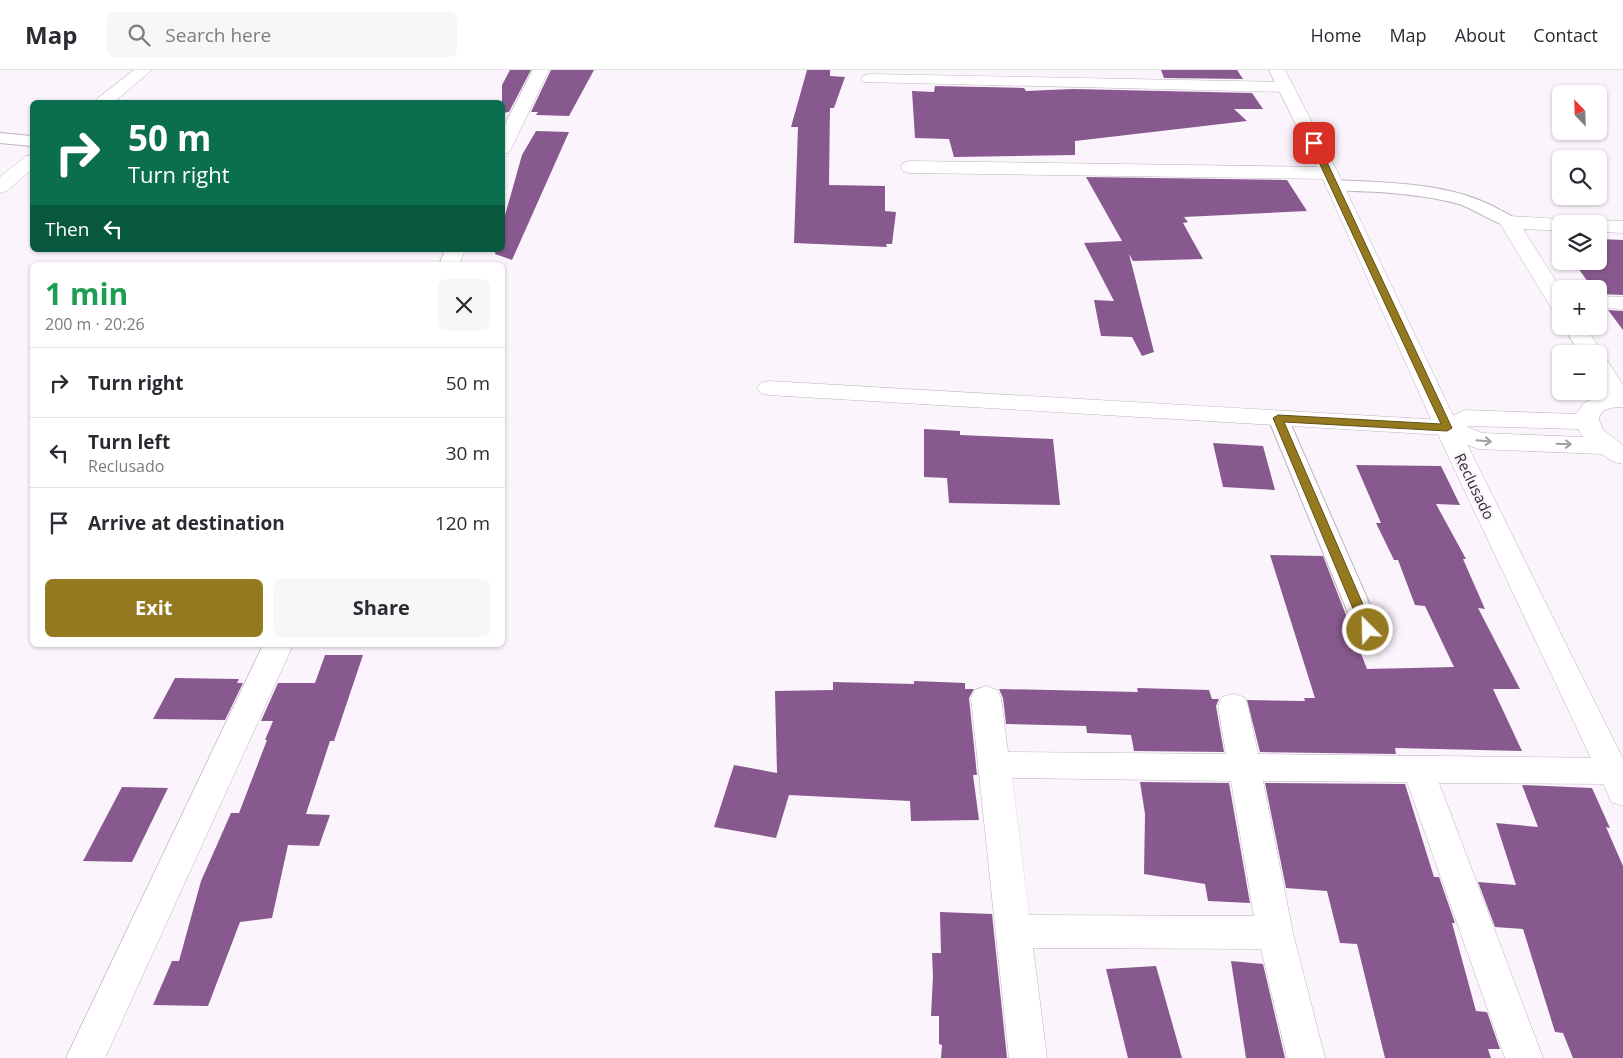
<!DOCTYPE html>
<meta charset="utf-8">
<style>
body{margin:0;font-family:"Open Sans",sans-serif;background:#f7f7f7;color:#2b2b33;height:100vh;display:flex;flex-direction:column;font-size:19px;white-space:nowrap}
*{box-sizing:border-box;margin:0}
p{font-size:16px;color:#7c7c81}
.icon{flex:none;width:28px;height:28px;fill:none;stroke:currentColor;stroke-width:2;stroke-linecap:round;stroke-linejoin:round}
.map{position:relative;flex:1;overflow:hidden}
.sheet{position:absolute;left:30px;top:192px;width:475px;height:385px;display:flex;flex-direction:column;background:#fff;border-radius:8px;box-shadow:0 1px 4px #0004}
.sheet>*{flex:none}
.banner{position:absolute;left:30px;top:30px;width:475px;height:152px;border-radius:8px;box-shadow:0 1px 4px #0004;background:#0b6e4f;color:#fff;overflow:hidden}
.needle{width:32px;rotate:337deg}
.buttons{position:absolute;left:1552px;top:15px;display:grid;gap:10px}
.buttons a{display:grid;place-items:center;width:55px;height:55px;border-radius:8px;background:#fff;box-shadow:0 1px 4px #0004;font-size:25px}
.pin{position:absolute;display:grid;place-items:center;width:42px;height:42px;color:#fff;margin:-21px;border-radius:10px;box-shadow:0 2px 8px #0006}
.me{position:absolute;width:55px;margin:-28px;rotate:337deg;stroke-linejoin:round;filter:drop-shadow(0 0 4px #0008)}
.turn{display:flex;align-items:center;gap:18px;height:105px;padding:0 15px;font-size:22px}
.turn .icon{width:65px;height:65px;stroke-width:2.5}
.turn b{display:block;font-size:35px;line-height:42px}
.then{display:flex;align-items:center;height:48px;padding:0 15px;background:#0003;gap:10px;font-size:19px}
.round{display:grid;place-items:center;flex:none;width:52px;height:52px;border-radius:8px;background:#f7f7f7}
.headline{display:flex;align-items:center;justify-content:space-between;height:85px;padding:0 15px}
h1{font-size:30px;font-weight:700;line-height:38px;color:#1e9e55}
.primary-button{display:flex;gap:10px;margin-top:auto;padding:10px 15px}
.primary-button a{flex:1;height:58px;border-radius:8px;background:#947920;color:#fff;font-size:20px;font-weight:700;line-height:58px;text-align:center}
.primary-button a+a{background:#f7f7f7;color:#2b2b33}
ul{padding:0;list-style:none}
li{display:flex;align-items:center;gap:15px;height:70px;padding:0 15px;border-top:1px solid #e1e1e2}
li div{flex:1}
li b{display:block;font-size:19px}
li em{font-style:normal}
header{display:flex;align-items:center;gap:30px;box-sizing:border-box;height:70px;padding:0 25px;background:#fff;border-bottom:1px solid #e1e1e2}
header strong{font-size:24px}
nav{display:flex;gap:28px;margin-inline-start:auto;font-size:18px}
.search{width:350px;height:45px;background:#f7f7f7;display:flex;align-items:center;gap:12px;box-sizing:border-box;padding:0 18px;border-radius:8px;color:#7c7c81;font-size:19px}
.map>svg:first-child{display:block}
.building{fill:#88598f}
.lines{fill:none;stroke-linecap:round;stroke-linejoin:round}
.lane-casing{stroke:#bcb4bd;stroke-width:2}
.street-casing{stroke:#bcb4bd;stroke-width:1}
.secondary-casing{stroke:#bcb4bd;stroke-width:1}
.lane{fill:#fff;fill-rule:evenodd}
.street{fill:#fff;fill-rule:evenodd}
.secondary{fill:#fff;fill-rule:evenodd}
.oneway{stroke:#a1a0a1}
.route{fill:#947920;stroke:#604f15}
.labels{text-anchor:middle;dominant-baseline:central;stroke-width:5;stroke-linejoin:round;paint-order:stroke}
.street-label{font-size:15px;fill:#2e2b2e;stroke:#fcf4fd}
</style>
<header>
<strong>Map</strong>
<div class="search"><svg class="icon" aria-label="search" viewBox="0 0 24 24"><circle cx="10" cy="10" r="6"/><path d="M15 15l6 6"/></svg>Search here</div>
<nav><a>Home</a><a>Map</a><a>About</a><a>Contact</a></nav>
</header>
<div class="map">
<svg width="1623" height="988" viewBox="0 0 1623 988">
<rect width="100%" height="100%" fill="#fcf4fd"/>
<g class="building">
<path d="M 510,0 L 531,0 L 509,42 L 502,43 L 502,15 Z"/>
<path d="M 551,0 L 594,0 L 569,46 L 536,45 L 538,42 L 531,42 Z"/>
<path d="M 807,0 L 830,0 L 830,6 L 845,7 L 834,38 L 830,38 L 829,115 L 885,116 L 885,141 L 896,142 L 892,174 L 886,174 L 887,177 L 794,173 L 798,57 L 791,57 Z"/>
<path d="M 1161,0 L 1237,0 L 1243,9 L 1164,8 Z"/>
<path d="M 935,16 L 1024,18 L 1026,21 L 1073,19 L 1252,23 L 1263,39 L 1234,39 L 1247,51 L 1075,71 L 1075,85 L 954,87 L 949,69 L 915,68 L 912,21 L 934,22 Z"/>
<path d="M 536,61 L 569,62 L 512,190 L 495,184 L 496,180 L 502,180 L 502,156 L 522,85 Z"/>
<path d="M 1086,107 L 1287,110 L 1307,141 L 1184,147 L 1188,152 L 1183,153 L 1203,189 L 1133,191 L 1129,184 L 1154,282 L 1142,286 L 1132,267 L 1101,266 L 1094,230 L 1114,231 L 1084,173 L 1122,171 Z"/>
<path d="M 1599,169 L 1623,170 L 1623,225 L 1599,224 L 1599,219 L 1593,219 L 1573,191 L 1599,191 Z"/>
<path d="M 1608,240 L 1623,241 L 1623,260 Z"/>
<path d="M 924,359 L 960,361 L 960,365 L 1053,369 L 1060,435 L 949,433 L 947,408 L 924,407 Z"/>
<path d="M 1213,373 L 1263,376 L 1275,420 L 1223,417 Z"/>
<path d="M 1356,395 L 1441,396 L 1460,435 L 1436,434 L 1466,489 L 1463,489 L 1485,539 L 1478,538 L 1520,619 L 1493,619 L 1522,681 L 1395,678 L 1396,684 L 1260,682 L 1247,630 L 1305,631 L 1304,628 L 1315,628 L 1270,485 L 1323,486 L 1367,599 L 1454,597 L 1425,536 L 1415,535 L 1398,490 L 1394,490 L 1376,453 L 1381,453 Z"/>
<path d="M 325,585 L 363,585 L 334,671 L 330,671 L 306,744 L 330,745 L 319,776 L 288,775 L 272,848 L 240,852 L 208,936 L 153,935 L 172,891 L 179,891 L 201,811 L 231,743 L 239,743 L 267,670 L 265,670 L 273,651 L 261,651 L 278,613 L 315,613 Z"/>
<path d="M 175,608 L 239,609 L 237,613 L 243,613 L 225,650 L 153,649 Z"/>
<path d="M 914,611 L 965,613 L 965,619 L 974,619 L 969,628 L 977,705 L 973,705 L 979,750 L 911,751 L 910,731 L 789,725 L 776,768 L 714,757 L 734,695 L 777,703 L 775,621 L 833,620 L 833,612 L 914,614 Z"/>
<path d="M 1137,618 L 1209,620 L 1212,629 L 1219,629 L 1216,636 L 1224,682 L 1134,681 L 1131,665 L 1087,663 L 1086,656 L 1006,654 L 1003,628 L 999,619 L 1138,622 Z"/>
<path d="M 1140,712 L 1229,713 L 1250,833 L 1208,831 L 1205,814 L 1144,804 L 1145,744 Z"/>
<path d="M 1265,713 L 1405,714 L 1434,807 L 1439,807 L 1455,853 L 1452,853 L 1476,941 L 1487,942 L 1500,979 L 1488,979 L 1491,988 L 1385,988 L 1357,874 L 1340,873 L 1327,821 L 1286,818 Z"/>
<path d="M 1522,715 L 1592,718 L 1610,758 L 1606,757 L 1623,796 L 1623,988 L 1573,988 L 1563,963 L 1555,962 L 1523,859 L 1495,857 L 1478,812 L 1516,815 L 1496,753 L 1538,757 Z"/>
<path d="M 122,717 L 168,718 L 132,792 L 83,791 Z"/>
<path d="M 940,842 L 992,844 L 1007,988 L 941,988 L 942,975 L 939,974 L 939,946 L 931,946 L 933,906 L 932,883 L 941,883 Z"/>
<path d="M 1231,891 L 1263,894 L 1285,988 L 1246,988 Z"/>
<path d="M 1156,896 L 1182,988 L 1128,988 L 1106,899 Z"/>
</g>
<g class="lines">
<defs>
<g id="lane">
<path d="M 0,63 L 32,66 L 32,76 L 0,73 Z"/>
<path d="M 1335,110 C 1390,113 1452,112 1502,141 C 1508,144 1514,147 1518,152 L 1515,156 C 1502,159 1475,139 1459,134 C 1433,127 1406,124 1379,122 C 1363,121 1345,122 1329,118 L 1327,115 L 1329,112 Z"/>
<path d="M 1278,342 L 1285,343 L 1288,348 L 1381,560 L 1377,567 L 1368,569 L 1359,567 L 1355,560 L 1268,348 L 1271,343 Z"/>
</g>
<g id="street">
<path d="M 134,0 L 152,0 L 114,32 L 96,32 L 98,28 Z"/>
<path d="M 533,0 L 549,0 L 511,79 L 508,83 L 502,84 L 502,60 Z"/>
<path d="M 869,4 L 1286,12 L 1292,13 L 1294,17 L 1292,21 L 1286,22 L 863,12 L 861,9 L 863,6 Z"/>
<path d="M 32,85 L 32,99 L 7,121 L 0,123 L 0,107 L 26,86 Z"/>
<path d="M 910,91 L 1329,97 L 1336,99 L 1338,103 L 1336,107 L 1329,109 L 910,103 L 903,101 L 901,97 L 903,93 Z"/>
<path d="M 1509,146 L 1561,149 L 1568,151 L 1570,154 L 1561,154 L 1561,161 L 1523,159 L 1561,219 L 1561,242 L 1553,241 L 1550,236 L 1499,152 L 1502,148 Z"/>
<path d="M 1599,150 L 1623,151 L 1623,163 L 1599,162 L 1599,154 L 1591,154 Z"/>
<path d="M 445,180 L 465,180 L 459,195 L 439,195 Z"/>
<path d="M 1599,226 L 1623,227 L 1623,239 L 1599,238 Z"/>
<path d="M 1563,256 L 1585,256 L 1603,284 L 1600,288 L 1607,290 L 1623,315 L 1623,337 C 1613,337 1601,338 1599,349 L 1603,360 L 1623,375 L 1623,394 L 1614,392 L 1601,384 L 1478,379 L 1443,365 L 769,325 L 761,323 L 757,318 L 761,313 L 769,311 L 1443,350 L 1465,340 L 1576,344 L 1584,333 L 1605,324 L 1599,314 L 1599,284 L 1580,284 ZM 1469,356 L 1578,359 L 1583,367 L 1482,363 L 1467,357 Z"/>
<path d="M 263,575 L 293,575 L 105,988 L 66,988 Z"/>
<path d="M 986,616 L 997,620 L 1001,628 L 1008,682 L 1226,684 L 1218,636 L 1222,627 L 1233,624 L 1244,627 L 1248,636 L 1258,684 L 1613,688 L 1623,691 L 1623,711 L 1613,714 L 1439,713 L 1543,988 L 1505,988 L 1407,712 L 1263,711 L 1293,863 L 1325,988 L 1287,988 L 1261,879 L 1033,878 L 1047,988 L 1009,988 L 971,628 L 975,620 ZM 1012,708 L 1231,711 L 1254,846 L 1029,845 Z"/>
</g>
<path id="secondary" d="M 1269,0 L 1285,0 L 1338,103 L 1459,358 L 1623,689 L 1623,736 L 1611,732 L 1607,722 L 1435,358 L 1320,103 Z"/>
</defs>
<use href="#lane" class="lane-casing"/>
<use href="#street" class="street-casing"/>
<use href="#secondary" class="secondary-casing"/>
<use href="#lane" class="lane"/>
<use href="#street" class="street"/>
<use href="#secondary" class="secondary"/>
</g>
<defs><path id="oneway-shaft" d="M-6 0H5M1.5-3L5.5 0L1.5 3" fill="none" stroke-width="1.6" stroke-linecap="round" stroke-linejoin="round" transform="scale(1.25)"/></defs>
<g class="oneway">
<use href="#oneway-shaft" transform="translate(1484 371) rotate(5)"/>
<use href="#oneway-shaft" transform="translate(1564 374) rotate(2)"/>
</g>
<path class="route" d="M 1314,71 L 1318,73 L 1452,358 L 1447,361 L 1284,352 L 1374,560 L 1368,564 L 1362,560 L 1273,348 L 1278,345 L 1441,354 L 1310,73 Z"/>
<g class="labels">
<g class="street-label">
<text transform="translate(1475 416) rotate(64)">Reclusado</text>
</g>
</g>
</svg>
<div class="buttons">
<a><svg class="needle" viewBox="-14 -14 28 28"><path d="M0-13l5 13h-10z" fill="#e53935"/><path d="M0 13l5-13h-10z" fill="#7c7c81"/></svg></a>
<a><svg class="icon" aria-label="search" viewBox="0 0 24 24"><circle cx="10" cy="10" r="6"/><path d="M15 15l6 6"/></svg></a>
<a><svg class="icon" aria-label="layers" viewBox="0 0 24 24"><path d="M12 4l9 5-9 5-9-5zM3 14l9 5 9-5"/></svg></a>
<a>+</a>
<a>−</a>
</div>
<div class="pin" style="left:1314px;top:73px;background:#d93025"><svg class="icon" aria-label="arrive" viewBox="0 0 24 24"><path d="M6 21V4h12l-3 4 3 4H6"/></svg></div>
<svg class="me" style="left:1368px;top:560px" viewBox="-20 -20 40 40"><circle r="17" fill="#947920" stroke="#fff" stroke-width="3"/><path d="M0-11L8 9 0 5-8 9z" fill="#fff"/></svg>
<div class="banner">
<div class="turn"><svg class="icon" aria-label="right" viewBox="0 0 24 24"><path d="M7 20v-9h11M14 6l5 5-5 5"/></svg><div><b>50 m</b>Turn right</div></div>
<div class="then">Then<svg class="icon" aria-label="left" viewBox="0 0 24 24"><path d="M17 20v-9H6M10 6l-5 5 5 5"/></svg></div>
</div>
<section class="sheet">
<div class="headline"><div><h1>1 min</h1><p>200 m · 20:26</p></div><a class="round"><svg class="icon" aria-label="close" viewBox="0 0 24 24"><path d="M6 6l12 12M18 6L6 18"/></svg></a></div>
<ul>
<li><svg class="icon" aria-label="right" viewBox="0 0 24 24"><path d="M7 20v-9h11M14 6l5 5-5 5"/></svg><div><b>Turn right</b></div><em>50 m</em></li>
<li><svg class="icon" aria-label="left" viewBox="0 0 24 24"><path d="M17 20v-9H6M10 6l-5 5 5 5"/></svg><div><b>Turn left</b><p>Reclusado</p></div><em>30 m</em></li>
<li><svg class="icon" aria-label="arrive" viewBox="0 0 24 24"><path d="M6 21V4h12l-3 4 3 4H6"/></svg><div><b>Arrive at destination</b></div><em>120 m</em></li>
</ul>
<div class="primary-button"><a>Exit</a><a>Share</a></div>
</section>
</div>
